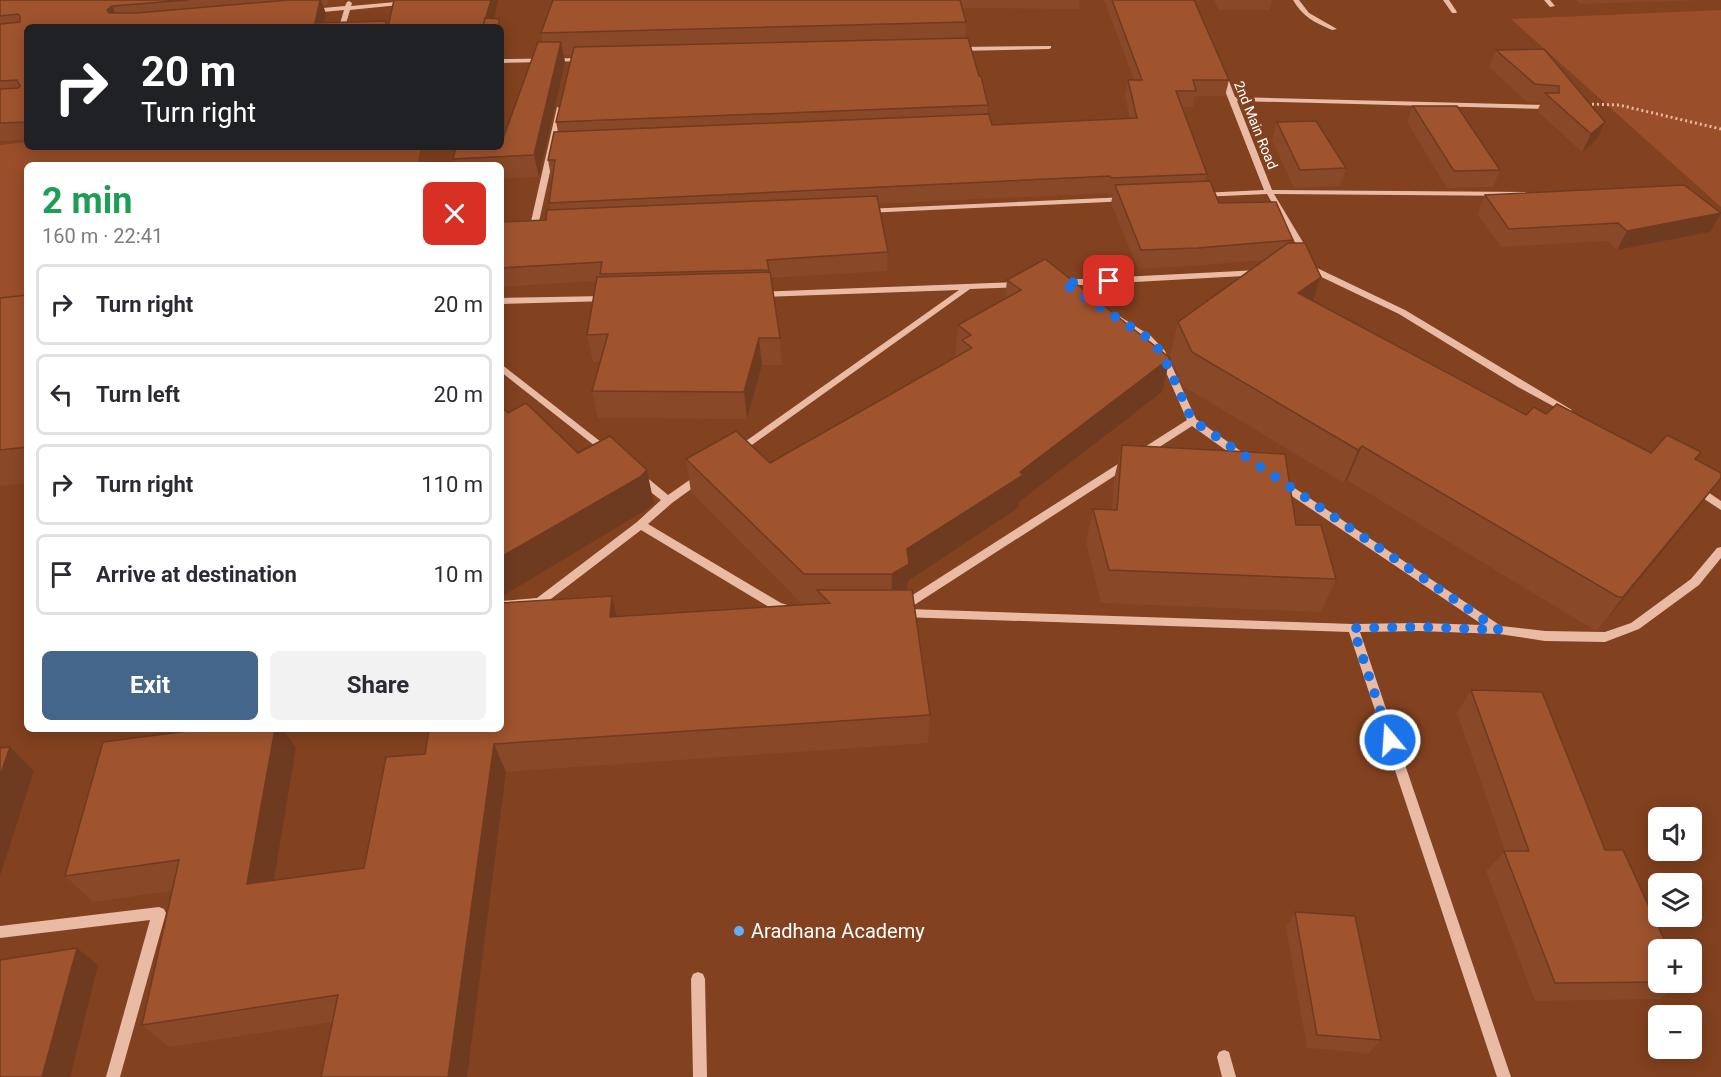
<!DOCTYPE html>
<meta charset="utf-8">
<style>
body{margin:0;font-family:Roboto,sans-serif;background:#f2f2f3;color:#2b2b33;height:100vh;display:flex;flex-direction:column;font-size:22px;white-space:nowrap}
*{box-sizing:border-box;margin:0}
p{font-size:20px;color:#7c7c81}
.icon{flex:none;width:33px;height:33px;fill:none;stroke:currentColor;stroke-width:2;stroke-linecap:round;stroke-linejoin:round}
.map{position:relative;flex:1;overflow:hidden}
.drawer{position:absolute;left:24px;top:162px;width:480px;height:570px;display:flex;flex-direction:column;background:#fff;border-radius:9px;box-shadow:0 3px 15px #0003}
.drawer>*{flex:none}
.guide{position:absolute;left:24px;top:24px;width:480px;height:126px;border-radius:9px;box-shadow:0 3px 15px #0003;background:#202124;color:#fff;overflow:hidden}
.tools{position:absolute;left:1648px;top:807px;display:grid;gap:12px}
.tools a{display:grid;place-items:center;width:54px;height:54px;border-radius:9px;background:#fff;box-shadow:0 3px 15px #0003;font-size:30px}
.pin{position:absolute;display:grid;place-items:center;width:51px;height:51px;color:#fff;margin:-26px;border-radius:12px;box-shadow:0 3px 9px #0006}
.me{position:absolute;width:66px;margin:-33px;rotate:342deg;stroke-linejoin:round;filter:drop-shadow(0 0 4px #0008)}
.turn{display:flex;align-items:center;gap:21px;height:126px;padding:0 18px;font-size:27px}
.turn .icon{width:78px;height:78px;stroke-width:2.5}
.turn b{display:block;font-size:42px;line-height:51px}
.round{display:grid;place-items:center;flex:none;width:63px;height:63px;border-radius:9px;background:#f2f2f3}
.headline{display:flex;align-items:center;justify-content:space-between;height:102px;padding:0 18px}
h1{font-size:36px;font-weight:700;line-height:45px;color:#1e9e55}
.action{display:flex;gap:12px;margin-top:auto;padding:12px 18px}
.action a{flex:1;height:69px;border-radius:9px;background:#45668b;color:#fff;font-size:24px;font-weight:700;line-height:69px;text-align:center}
.action a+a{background:#f2f2f3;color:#2b2b33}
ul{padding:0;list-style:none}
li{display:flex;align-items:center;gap:18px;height:81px;margin:0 12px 9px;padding:0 6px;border:3px solid #e1e1e2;border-radius:9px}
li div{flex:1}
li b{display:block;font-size:22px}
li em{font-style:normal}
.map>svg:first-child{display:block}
.green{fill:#9a4e29}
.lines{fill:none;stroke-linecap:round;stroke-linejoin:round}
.path{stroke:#e9bba5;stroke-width:3;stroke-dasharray:2 3;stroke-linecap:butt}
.minor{fill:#e9bba5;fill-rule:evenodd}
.wall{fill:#894828}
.shaded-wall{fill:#6f3b20}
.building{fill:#9f542e;stroke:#6f3b20;stroke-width:1.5}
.route{stroke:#1a73e8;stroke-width:10;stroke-dasharray:0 18}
.poi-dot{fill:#65aff7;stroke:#82411f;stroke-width:2}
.labels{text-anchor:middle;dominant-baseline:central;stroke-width:6;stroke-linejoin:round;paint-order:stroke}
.far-street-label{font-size:14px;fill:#fff;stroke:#82411f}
.near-poi-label{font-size:20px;fill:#fff;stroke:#82411f;text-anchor:start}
</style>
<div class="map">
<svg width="1721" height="1077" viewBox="0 0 1721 1077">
<rect width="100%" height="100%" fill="#82411f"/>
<g class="green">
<path d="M 1721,10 L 1721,207 L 1511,19 Z"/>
<path d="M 27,142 L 27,147 L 421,147 L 417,165 L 27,165 L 27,323 L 0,327 L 0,145 Z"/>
</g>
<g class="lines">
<path class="path" d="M 1587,104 L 1619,105 L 1721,129"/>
<g class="minor">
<path d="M 1293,0 L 1299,0 L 1309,13 L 1337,29 L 1332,30 C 1315,23 1302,16 1293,0 Z"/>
<path d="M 1443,0 L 1449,0 L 1457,12 L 1456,13 L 1452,13 Z"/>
<path d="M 1544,0 L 1550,0 L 1555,6 L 1550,7 Z"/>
<path d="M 407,1 L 409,2 L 409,4 L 350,10 L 345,27 L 339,27 L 344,10 L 312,13 L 309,11 L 312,9 L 345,6 L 347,2 L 349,1 L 352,3 L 351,6 Z"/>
<path d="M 1051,46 L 1051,48 L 1049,49 L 957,51 L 954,49 L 957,47 Z"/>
<path d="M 587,58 L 587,60 L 585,61 L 501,63 L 501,59 Z"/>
<path d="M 1220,72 L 1226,73 L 1235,97 L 1546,105 L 1550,107 L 1546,109 L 1237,101 L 1272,190 L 1530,192 L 1534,194 L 1530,196 L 1274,194 L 1310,254 L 1306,257 L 1303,256 L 1267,194 L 1201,197 L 1197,195 L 1201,193 L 1264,190 L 1218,73 Z"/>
<path d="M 557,107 L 564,109 L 538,226 L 534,228 L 530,226 Z"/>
<path d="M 1126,197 L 1130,199 L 1129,201 L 865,213 L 861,211 L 865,209 Z"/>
<path d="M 1305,267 L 1317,268 L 1405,310 L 1572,410 L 1570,412 L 1564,412 L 1518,387 L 1399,314 L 1313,273 L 1302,272 L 1301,270 Z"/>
<path d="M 1259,270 L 1262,271 L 1262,275 L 1062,286 L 1058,283 L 1062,280 Z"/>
<path d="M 1019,282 L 1022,283 L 1022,287 L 970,289 L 742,452 L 736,452 L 734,450 L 736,448 L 959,290 L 759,297 L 755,294 L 756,292 Z"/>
<path d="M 606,296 L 609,297 L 609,301 L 501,304 L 501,298 Z"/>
<path d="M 1119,316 L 1151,336 L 1165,351 L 1196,419 L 1249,457 L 1250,459 L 1249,461 L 1241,461 L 1192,426 L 908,609 L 1353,624 L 1419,623 L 1483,625 L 1277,486 L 1276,483 L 1277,480 L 1281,479 L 1501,626 L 1545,631 L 1605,632 L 1631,623 L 1691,579 L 1717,548 L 1721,547 L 1721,558 L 1699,585 L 1639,629 L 1605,642 L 1545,641 L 1499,634 L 1419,631 L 1360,632 L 1511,1077 L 1497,1077 L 1349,632 L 902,617 L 898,616 C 896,613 895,608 897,605 L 1187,420 L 1158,354 L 1145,340 L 1116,321 L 1116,317 Z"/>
<path d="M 501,364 L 610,449 L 612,451 L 610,453 L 604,453 L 501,372 Z"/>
<path d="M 701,472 L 705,473 L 706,476 L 705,479 L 672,503 L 648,524 L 781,603 L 794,607 L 796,610 L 794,613 L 790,614 L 774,610 L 641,530 L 543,605 L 501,609 L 501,601 L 537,598 L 637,522 L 661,500 L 636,481 L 635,478 L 636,475 L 644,475 L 668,495 Z"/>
<path d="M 1696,484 L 1721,501 L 1721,510 L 1692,491 L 1691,488 Z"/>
<path d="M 159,907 L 164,909 L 166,913 L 120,1077 L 106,1077 L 150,920 L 0,938 L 0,926 Z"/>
<path d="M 698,972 L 703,974 L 705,979 L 707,1077 L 693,1077 L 691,979 L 693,974 Z"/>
<path d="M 1224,1050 L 1229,1052 L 1236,1077 L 1222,1077 L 1217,1057 L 1219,1052 Z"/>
</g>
</g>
<g class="wall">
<path d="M 0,0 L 329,0 L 328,5 L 323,6 L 326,14 L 324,23 L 388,26 L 494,19 L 500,27 L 27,27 L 27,140 L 0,141 Z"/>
<path d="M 553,0 L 1080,0 L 1079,9 L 962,8 L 966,22 L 965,38 L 988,105 L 987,114 L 992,125 L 1130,118 L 1125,96 L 1128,80 L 1134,80 L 1104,0 L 1194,0 L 1229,80 L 1225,96 L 1195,96 L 1193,107 L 1182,107 L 1207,174 L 1205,181 L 1219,203 L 1293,240 L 1292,243 L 1321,277 L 1312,301 L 1526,415 L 1546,414 L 1651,453 L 1701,452 L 1696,460 L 1698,508 L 1598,630 L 1594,630 L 1347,480 L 1344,483 L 1183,386 L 1170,356 L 1178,322 L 1264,260 L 1193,266 L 1138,269 L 1111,203 L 1113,194 L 1108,195 L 1107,193 L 879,204 L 888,252 L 887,271 L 771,278 L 780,338 L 782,365 L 762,365 L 747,419 L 598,418 L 592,391 L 600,362 L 593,362 L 587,335 L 596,281 L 501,287 L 501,222 L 546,220 L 551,210 L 549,203 L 553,177 L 551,177 L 548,160 L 558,132 L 556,122 L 572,55 L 564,55 L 565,63 L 539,177 L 501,179 L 501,165 L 455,165 L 453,159 L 501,29 L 504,41 L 504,57 L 502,57 L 504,65 L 504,134 L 542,42 L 541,33 Z"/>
<path d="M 1214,0 L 1272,0 L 1270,10 L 1219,10 Z"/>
<path d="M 1576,0 L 1707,0 L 1580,4 Z"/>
<path d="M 1544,49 L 1596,140 L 1582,152 L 1537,111 L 1541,103 L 1527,102 L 1489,67 L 1496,50 Z"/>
<path d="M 1413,106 L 1500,170 L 1493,187 L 1447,188 L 1407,122 Z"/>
<path d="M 1277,122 L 1346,168 L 1340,186 L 1294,188 L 1272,140 Z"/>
<path d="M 1485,195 L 1710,232 L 1617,250 L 1608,241 L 1501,247 L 1477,214 Z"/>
<path d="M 1007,280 L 1170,358 L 1162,392 L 1019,502 L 1018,508 L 908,581 L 908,590 L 930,715 L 928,743 L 506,772 L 332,1022 L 169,1047 L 142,1025 L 172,891 L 93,902 L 65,876 L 204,729 L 283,729 L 296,748 L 274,881 L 364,868 L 425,754 L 612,596 L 617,616 L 803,605 L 691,492 L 686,459 L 770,463 L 955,358 L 958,325 L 1005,299 Z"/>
<path d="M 27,295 L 27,483 L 0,486 L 0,298 Z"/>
<path d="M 1122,445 L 1296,525 L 1336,579 L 1321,612 L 1101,603 L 1086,542 L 1093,509 L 1112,510 L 1114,479 Z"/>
<path d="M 1471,690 L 1605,850 L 1659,950 L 1659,982 L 1682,982 L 1660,999 L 1535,1001 L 1486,871 L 1505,851 L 1457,713 Z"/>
<path d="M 1295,912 L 1381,1040 L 1369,1053 L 1307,1048 L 1286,927 Z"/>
</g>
<g class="shaded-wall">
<path d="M 320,0 L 321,0 L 326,14 L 323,27 L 315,23 Z"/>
<path d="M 491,0 L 498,0 L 492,27 L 484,27 Z"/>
<path d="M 112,6 L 120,23 L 107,10 Z"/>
<path d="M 501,29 L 504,41 L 504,57 L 502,57 L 504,65 L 505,156 L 501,147 Z"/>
<path d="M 561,42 L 565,63 L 539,177 L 534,155 Z"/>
<path d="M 1605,122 L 1596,140 L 1582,152 L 1591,134 Z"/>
<path d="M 1721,213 L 1710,232 L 1617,250 L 1627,231 Z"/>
<path d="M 1321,277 L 1309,311 L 1298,293 Z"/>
<path d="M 759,338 L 762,365 L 747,419 L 744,392 Z"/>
<path d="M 1170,358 L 1162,392 L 1019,502 L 1018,508 L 908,581 L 907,597 L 891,607 L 892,574 L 907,549 L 1020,472 Z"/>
<path d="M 1362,446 L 1347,480 L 1344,483 L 1358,450 Z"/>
<path d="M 647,470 L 654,504 L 646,510 L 501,597 L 501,557 Z"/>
<path d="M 1721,478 L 1698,508 L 1598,630 L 1623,597 Z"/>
<path d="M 612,596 L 619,626 L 610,617 Z"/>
<path d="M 275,729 L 283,729 L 296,748 L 269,910 L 247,884 Z"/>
<path d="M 494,744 L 506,772 L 467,1077 L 448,1077 Z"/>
<path d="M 10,747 L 34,771 L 0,876 L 0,776 Z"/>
<path d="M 77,948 L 98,965 L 70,1077 L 42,1077 Z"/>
</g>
<g class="building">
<path d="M 0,0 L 188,0 L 112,6 L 107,10 L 109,13 L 136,13 L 289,0 L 320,0 L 315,23 L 386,21 L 385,27 L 27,27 L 27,122 L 0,123 L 0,89 L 18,88 L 20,86 L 17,80 L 0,81 L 0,24 L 20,22 L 20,16 L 18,14 L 0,16 Z"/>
<path d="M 394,0 L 491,0 L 483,27 L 388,27 Z"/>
<path d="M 553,0 L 960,0 L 966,22 L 541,33 Z"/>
<path d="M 1112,0 L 1194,0 L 1229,80 L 1193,80 L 1196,91 L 1176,91 L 1207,174 L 1111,178 L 1110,176 L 549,203 L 555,160 L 548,160 L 554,132 L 989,114 L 992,125 L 1137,118 L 1128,80 L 1142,80 Z"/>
<path d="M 485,18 L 499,19 L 499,27 L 483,27 Z"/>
<path d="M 968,38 L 979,76 L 981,76 L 988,105 L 556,122 L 574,47 Z"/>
<path d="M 538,42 L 561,42 L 534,155 L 453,159 L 456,147 L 499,147 L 499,149 L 500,147 L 501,147 L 501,144 Z"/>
<path d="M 1544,49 L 1605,122 L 1591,134 L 1545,93 L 1559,93 L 1559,86 L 1535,84 L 1496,50 Z"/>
<path d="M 1413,106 L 1457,106 L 1500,170 L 1454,171 Z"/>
<path d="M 1316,121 L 1346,168 L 1300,170 L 1277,122 Z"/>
<path d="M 1210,181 L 1219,203 L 1276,202 L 1293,240 L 1198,248 L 1141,250 L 1115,185 Z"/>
<path d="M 1684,185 L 1721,213 L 1627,231 L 1618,223 L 1509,229 L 1485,195 Z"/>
<path d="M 877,196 L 888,252 L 767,260 L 769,270 L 600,274 L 602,262 L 501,268 L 501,222 L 546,220 L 547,210 Z"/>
<path d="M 1288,243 L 1305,243 L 1321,277 L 1298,293 L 1526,415 L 1534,407 L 1546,414 L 1557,404 L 1651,453 L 1667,435 L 1701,452 L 1695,459 L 1721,473 L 1721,478 L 1623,597 L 1618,597 L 1362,446 L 1358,450 L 1192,352 L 1178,322 Z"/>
<path d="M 1045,259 L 1170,358 L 1020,472 L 1023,475 L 907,549 L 909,564 L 892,574 L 804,574 L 686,459 L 736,431 L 770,463 L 972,348 L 962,340 L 971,335 L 958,325 L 1021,290 L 1007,280 Z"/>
<path d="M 770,272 L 780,338 L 759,338 L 744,392 L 592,391 L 608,334 L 587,335 L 597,277 Z"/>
<path d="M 27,295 L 27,447 L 0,450 L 0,298 Z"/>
<path d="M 526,403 L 578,453 L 610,436 L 647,470 L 640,477 L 501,557 L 501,406 L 508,413 Z"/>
<path d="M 1122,445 L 1285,454 L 1296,525 L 1321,525 L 1336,579 L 1109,570 L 1093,509 L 1117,510 Z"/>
<path d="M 817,590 L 912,590 L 930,715 L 494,744 L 448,1077 L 321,1077 L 338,995 L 142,1025 L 179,860 L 65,876 L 103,742 L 204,729 L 275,729 L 247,884 L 364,868 L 386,757 L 425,754 L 429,729 L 501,729 L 501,603 L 612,596 L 610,617 L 830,603 Z"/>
<path d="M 1471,690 L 1542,692 L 1605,850 L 1623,850 L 1669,950 L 1659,950 L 1659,982 L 1555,983 L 1504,851 L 1529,851 Z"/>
<path d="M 10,747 L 0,776 L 0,748 Z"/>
<path d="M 1295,912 L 1355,916 L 1381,1040 L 1317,1035 Z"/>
<path d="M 77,948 L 42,1077 L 0,1077 L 0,960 Z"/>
</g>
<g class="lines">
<path class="route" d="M 1109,281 L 1063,283 L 1148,338 L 1162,353 L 1192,420 L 1499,630 L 1419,627 L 1353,628 L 1390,740"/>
</g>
<circle class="poi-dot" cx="739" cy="931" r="6"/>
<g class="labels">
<g class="far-street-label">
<text transform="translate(1256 125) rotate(68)">2nd Main Road</text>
</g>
<g class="near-poi-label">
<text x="751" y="931">Aradhana Academy</text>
</g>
</g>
</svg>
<div class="tools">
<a><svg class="icon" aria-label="sound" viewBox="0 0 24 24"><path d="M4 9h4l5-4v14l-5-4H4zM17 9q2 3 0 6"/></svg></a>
<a><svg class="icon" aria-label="layers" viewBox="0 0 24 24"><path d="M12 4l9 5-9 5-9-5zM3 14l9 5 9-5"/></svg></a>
<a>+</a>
<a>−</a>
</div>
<div class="pin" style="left:1109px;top:281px;background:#d93025"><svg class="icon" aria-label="arrive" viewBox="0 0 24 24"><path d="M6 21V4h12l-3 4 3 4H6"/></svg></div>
<svg class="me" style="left:1390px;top:740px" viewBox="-20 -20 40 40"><circle r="17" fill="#1a73e8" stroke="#fff" stroke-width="3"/><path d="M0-11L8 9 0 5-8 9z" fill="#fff"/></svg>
<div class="guide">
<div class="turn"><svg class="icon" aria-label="right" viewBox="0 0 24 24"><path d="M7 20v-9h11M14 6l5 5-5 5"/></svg><div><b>20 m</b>Turn right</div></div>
</div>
<section class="drawer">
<div class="headline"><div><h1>2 min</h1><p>160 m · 22:41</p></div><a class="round" style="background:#d93025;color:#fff"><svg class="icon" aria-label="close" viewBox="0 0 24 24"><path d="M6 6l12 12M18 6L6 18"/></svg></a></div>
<ul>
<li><svg class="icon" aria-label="right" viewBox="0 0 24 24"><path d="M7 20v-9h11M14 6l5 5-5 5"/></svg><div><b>Turn right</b></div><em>20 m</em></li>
<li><svg class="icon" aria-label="left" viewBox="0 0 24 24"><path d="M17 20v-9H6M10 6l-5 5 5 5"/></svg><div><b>Turn left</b></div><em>20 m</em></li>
<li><svg class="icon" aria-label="right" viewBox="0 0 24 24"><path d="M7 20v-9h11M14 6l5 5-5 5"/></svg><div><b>Turn right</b></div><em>110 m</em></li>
<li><svg class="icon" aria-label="arrive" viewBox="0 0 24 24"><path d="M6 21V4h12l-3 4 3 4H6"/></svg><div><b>Arrive at destination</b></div><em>10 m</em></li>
</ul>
<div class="action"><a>Exit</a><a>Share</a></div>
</section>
</div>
